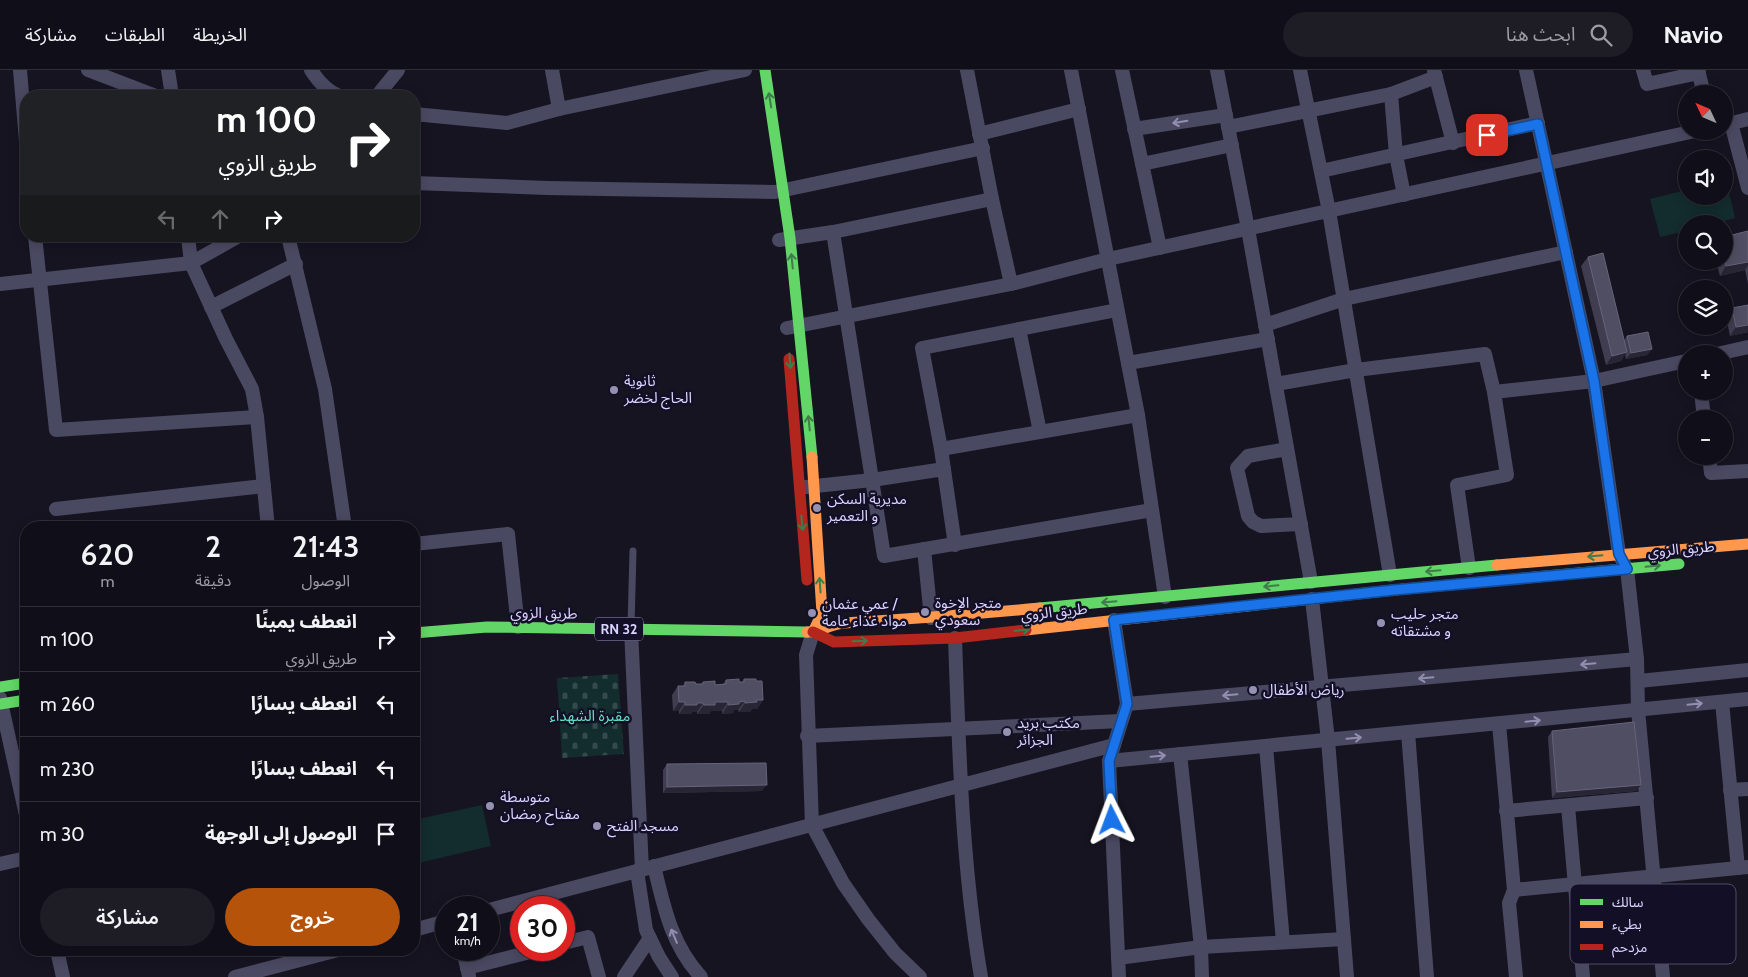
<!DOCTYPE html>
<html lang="ar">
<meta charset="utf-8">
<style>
body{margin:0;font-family:Cabin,"Noto Sans Arabic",sans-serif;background:#1e1d26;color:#f1f3f6;direction:rtl;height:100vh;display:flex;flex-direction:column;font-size:19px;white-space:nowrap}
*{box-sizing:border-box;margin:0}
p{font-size:16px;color:#9c9ca2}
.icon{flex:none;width:28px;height:28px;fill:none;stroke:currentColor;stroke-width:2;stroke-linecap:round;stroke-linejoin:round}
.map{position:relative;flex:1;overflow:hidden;direction:ltr}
.sheet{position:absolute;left:20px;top:451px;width:400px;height:435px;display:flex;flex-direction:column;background:#100f19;border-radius:20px;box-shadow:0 2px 12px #0003,0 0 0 1px #302f38;direction:rtl}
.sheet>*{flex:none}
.guide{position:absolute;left:20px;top:20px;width:400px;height:152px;border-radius:20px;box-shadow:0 2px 12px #0003,0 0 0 1px #302f38;direction:rtl;background:#202124;color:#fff;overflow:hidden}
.needle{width:32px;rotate:314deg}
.fabs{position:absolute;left:1678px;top:15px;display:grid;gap:10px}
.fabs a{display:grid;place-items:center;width:55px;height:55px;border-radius:50%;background:#100f19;box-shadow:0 2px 12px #0003,0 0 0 1px #302f38;font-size:25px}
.speed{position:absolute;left:435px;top:826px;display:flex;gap:10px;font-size:25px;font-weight:700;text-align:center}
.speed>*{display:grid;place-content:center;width:65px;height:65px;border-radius:50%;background:#100f19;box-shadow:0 2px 12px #0003,0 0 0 1px #302f38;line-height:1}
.speed small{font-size:12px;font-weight:400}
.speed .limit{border:8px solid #d22;background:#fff;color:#111}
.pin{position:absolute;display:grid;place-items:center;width:42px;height:42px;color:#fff;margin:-21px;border-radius:10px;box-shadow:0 2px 8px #0006}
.me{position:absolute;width:55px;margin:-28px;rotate:357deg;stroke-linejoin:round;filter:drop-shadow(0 0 4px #0008)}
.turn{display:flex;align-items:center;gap:18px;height:105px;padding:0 20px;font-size:22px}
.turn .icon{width:65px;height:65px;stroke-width:2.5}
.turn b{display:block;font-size:35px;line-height:42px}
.lanes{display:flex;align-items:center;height:48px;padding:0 20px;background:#0003;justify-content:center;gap:25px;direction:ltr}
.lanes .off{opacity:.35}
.eta{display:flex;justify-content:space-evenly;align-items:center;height:85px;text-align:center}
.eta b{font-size:30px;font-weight:600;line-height:35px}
.primary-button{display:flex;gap:10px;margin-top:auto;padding:10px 20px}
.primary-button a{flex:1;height:58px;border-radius:30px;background:#b45309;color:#fff;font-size:20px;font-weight:600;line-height:58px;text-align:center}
.primary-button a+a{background:#1e1d26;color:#f1f3f6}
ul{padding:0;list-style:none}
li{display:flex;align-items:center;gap:15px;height:65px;padding:0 20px;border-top:1px solid #302f38}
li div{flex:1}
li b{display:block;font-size:19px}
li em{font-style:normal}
header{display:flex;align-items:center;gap:30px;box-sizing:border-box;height:70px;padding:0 25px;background:#100f19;border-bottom:1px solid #302f38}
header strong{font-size:24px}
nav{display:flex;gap:28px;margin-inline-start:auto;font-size:18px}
.search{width:350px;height:45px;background:#1e1d26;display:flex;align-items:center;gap:12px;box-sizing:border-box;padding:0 18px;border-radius:28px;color:#9c9ca2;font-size:19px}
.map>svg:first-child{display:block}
.cemetery{fill:url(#cemetery-stones)}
.garden{fill:#132c2d}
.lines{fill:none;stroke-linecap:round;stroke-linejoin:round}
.lane{stroke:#4a4962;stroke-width:7}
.street{stroke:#4a4962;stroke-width:14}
.fast{stroke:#63d668;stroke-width:11}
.slow{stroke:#ff974d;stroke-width:11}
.jam{stroke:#b3261e;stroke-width:11}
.wall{fill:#403d50}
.shaded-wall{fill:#282635}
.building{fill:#504e63;stroke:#66637b}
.oneway{stroke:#3f7c4a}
.oneway2{stroke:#928eb0}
.route-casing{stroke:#114b97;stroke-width:12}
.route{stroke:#1a73e8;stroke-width:9}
.poi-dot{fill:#9591b1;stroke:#130f26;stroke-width:2}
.labels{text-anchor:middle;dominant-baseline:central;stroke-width:5;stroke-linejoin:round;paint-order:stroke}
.shield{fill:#130f26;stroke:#9e99be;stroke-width:1}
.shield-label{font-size:14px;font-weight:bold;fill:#d9d4ff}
.poi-label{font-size:15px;fill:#d9d4ff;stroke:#130f26;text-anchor:start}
.street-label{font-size:15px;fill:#d9d4ff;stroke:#130f26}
.park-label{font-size:15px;fill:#5fe0c0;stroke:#130f26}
.key{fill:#130f26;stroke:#4e4a67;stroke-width:1}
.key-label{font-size:14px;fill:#d9d4ff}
</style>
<header>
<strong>Navio</strong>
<div class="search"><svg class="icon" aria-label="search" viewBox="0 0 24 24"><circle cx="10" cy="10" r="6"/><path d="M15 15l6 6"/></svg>ابحث هنا</div>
<nav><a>الخريطة</a><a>الطبقات</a><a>مشاركة</a></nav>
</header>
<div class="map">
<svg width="1748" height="907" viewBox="0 0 1748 907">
<defs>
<pattern id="cemetery-stones" width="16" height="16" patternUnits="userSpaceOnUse" patternTransform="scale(1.25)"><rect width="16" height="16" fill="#132c2d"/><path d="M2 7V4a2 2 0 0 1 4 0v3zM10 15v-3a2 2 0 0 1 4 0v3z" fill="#354a4c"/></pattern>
</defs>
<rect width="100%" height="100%" fill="#161421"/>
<path class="cemetery" d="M 618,604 L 624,684 L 562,688 L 557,608 Z"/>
<g class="garden">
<path d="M 1726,109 L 1735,148 L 1713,154 L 1686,154 L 1686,161 L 1660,167 L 1650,129 L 1686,120 L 1686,126 L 1724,126 L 1724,110 Z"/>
<path d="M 482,735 L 491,776 L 414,794 L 414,750 Z"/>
</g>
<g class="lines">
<path class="lane" d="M 631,556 L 633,481"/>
<g class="street">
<path d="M 20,0 L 26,71"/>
<path d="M 88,0 L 156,26"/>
<path d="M 168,0 L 172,26"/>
<path d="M 311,0 C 318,11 327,21 339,26"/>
<path d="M 552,0 L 559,39"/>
<path d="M 967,0 L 992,129 L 1011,214"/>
<path d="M 1071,0 L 1138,345 L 1165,527"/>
<path d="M 1122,0 L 1160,178"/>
<path d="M 1217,0 L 1248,159 L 1311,512"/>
<path d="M 1300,0 L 1329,141 L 1390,505"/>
<path d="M 1434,0 L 1453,73"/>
<path d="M 1526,0 L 1594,311 L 1619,484 L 1627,499 L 1637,589 L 1638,640 L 1663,907"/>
<path d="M 1643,0 L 1647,14 L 1699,3"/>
<path d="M 1698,0 L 1704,24"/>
<path d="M 1391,24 L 1396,85 L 1404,125"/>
<path d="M 377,26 L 398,0"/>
<path d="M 414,44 L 507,53 L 559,39 L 745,0"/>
<path d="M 1731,53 L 1748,118"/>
<path d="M 1724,55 L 1748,49"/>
<path d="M 1228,57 L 1391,24 L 1436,7"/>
<path d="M 1134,59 L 1226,45"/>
<path d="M 979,64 L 1079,39"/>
<path d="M 1142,94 L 1232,75"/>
<path d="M 1321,101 L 1538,53"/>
<path d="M 414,113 L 547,118 L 775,122 L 983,78"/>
<path d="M 833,162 L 884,486 L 1152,440"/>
<path d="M 35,166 L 56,360 L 257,347"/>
<path d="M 188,166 L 191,193 L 239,166"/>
<path d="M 288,166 L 325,319 L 345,458"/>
<path d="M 779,170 L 833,162 L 992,129"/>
<path d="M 0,214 L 191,193 L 226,269 L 252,319 L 257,347 L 268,458"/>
<path d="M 211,237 L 296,194"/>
<path d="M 1265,255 L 1344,229 L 1566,182"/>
<path d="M 787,258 L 1011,214 L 1108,189 L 1695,61"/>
<path d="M 1019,259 L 1040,362"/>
<path d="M 1717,284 L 1748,277"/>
<path d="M 1128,293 L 1268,269"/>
<path d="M 1276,314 L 1356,300 L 1485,284 L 1494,322 L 1507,405 L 1457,415 L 1469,498"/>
<path d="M 1701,321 L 1704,349"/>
<path d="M 1494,322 L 1594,311 L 1686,291"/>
<path d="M 941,379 L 1138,345"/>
<path d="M 1287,379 L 1248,386 L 1237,398 L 1248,446 L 1253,452 L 1261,456 L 1301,454"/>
<path d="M 1709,386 L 1711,403 L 1748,401"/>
<path d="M 806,417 L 872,410 L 944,399"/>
<path d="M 56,439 L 264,416"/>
<path d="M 414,474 L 508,464 L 518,557"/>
<path d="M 955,475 L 941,379 L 922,278 L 1117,240"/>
<path d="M 924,479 L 931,548"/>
<path d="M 1312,529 L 1328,670 L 1347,907"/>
<path d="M 1114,550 L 1127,634 L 1109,691 L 1119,907"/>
<path d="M 631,559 L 642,800"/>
<path d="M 813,562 L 806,585 L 812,755 L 843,813 L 868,849 L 895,883 L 920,907"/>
<path d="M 955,568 C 959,681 962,795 981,907"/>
<path d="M 1639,611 L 1748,600"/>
<path d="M 0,628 L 26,745"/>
<path d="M 1722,632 L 1738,798"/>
<path d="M 1127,634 L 1637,589"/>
<path d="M 1499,654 L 1514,820 L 1509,833 L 1516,907"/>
<path d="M 1408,662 L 1427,907"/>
<path d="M 807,666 L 1121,651"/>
<path d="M 1266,676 L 1283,872"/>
<path d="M 1180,684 L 1201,877 L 1202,907"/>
<path d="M 1109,691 L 1748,629"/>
<path d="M 1730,720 L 1748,719"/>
<path d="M 1568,736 L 1583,907"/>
<path d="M 1506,741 L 1647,728"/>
<path d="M 0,794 L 26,788"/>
<path d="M 654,796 C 664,837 671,874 701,907"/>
<path d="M 637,801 L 646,860 L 659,887 L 672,907"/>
<path d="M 1514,820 L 1748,797"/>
<path d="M 489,840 L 1114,675"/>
<path d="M 414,860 L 446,851"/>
<path d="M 564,873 L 588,867 L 599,907"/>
<path d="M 57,880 L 63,907"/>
<path d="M 463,880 L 469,906"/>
<path d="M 1118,888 L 1201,877 L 1344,869"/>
<path d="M 467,898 L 538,880"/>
<path d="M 235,907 L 338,880"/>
<path d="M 624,907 L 650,868"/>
</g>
<g class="fast">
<path d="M 765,0 L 790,168 L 812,387"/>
<path d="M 1247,536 L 1394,520 L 1679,494"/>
<path d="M 1040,538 L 1497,495"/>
<path d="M 414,563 L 487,557 L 807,562"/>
<path d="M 0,617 L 26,613"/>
<path d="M 0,634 L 26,630"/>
</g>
<g class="slow">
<path d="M 812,387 L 822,543 L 813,562"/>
<path d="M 1497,495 L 1748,474"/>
<path d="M 1026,560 L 1247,536"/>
<path d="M 807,562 C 820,562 831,554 844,553 C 909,549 975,544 1040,538"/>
</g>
<g class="jam">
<path d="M 789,289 L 807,510"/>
<path d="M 813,562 L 834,572 L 955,568 L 1026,560"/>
</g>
</g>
<g class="wall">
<path d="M 1748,161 L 1748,214 L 1745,200 L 1720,206 L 1716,191 L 1724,191 L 1724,167 Z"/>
<path d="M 1588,187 L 1624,270 L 1627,266 L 1652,279 L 1647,285 L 1626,289 L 1625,284 L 1621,291 L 1606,295 L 1581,196 Z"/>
<path d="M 1732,238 L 1748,262 L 1730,266 L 1726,247 Z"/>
<path d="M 744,609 L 756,611 L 763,630 L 757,639 L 752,639 L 750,642 L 739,642 L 738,640 L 734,640 L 733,643 L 722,644 L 722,641 L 711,641 L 709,644 L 697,644 L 697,642 L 692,642 L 691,644 L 679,644 L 679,641 L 673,641 L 672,625 L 678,616 L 683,616 L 685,612 L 696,614 L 701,614 L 703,612 L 715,615 L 723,614 L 726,610 L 739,612 L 742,612 Z"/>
<path d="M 1552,661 L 1641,715 L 1636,721 L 1552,728 L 1548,667 Z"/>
<path d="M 667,694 L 762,721 L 663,723 L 663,700 Z"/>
</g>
<g class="shaded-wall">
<path d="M 1748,192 L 1748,195 L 1745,200 L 1720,206 L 1726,196 Z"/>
<path d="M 1748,255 L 1748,262 L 1730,266 L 1736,257 Z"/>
<path d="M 1652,279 L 1647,285 L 1626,289 L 1631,283 Z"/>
<path d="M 1627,282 L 1621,291 L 1606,295 L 1612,286 Z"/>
<path d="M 756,630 L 763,630 L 757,639 L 752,639 L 750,642 L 739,642 L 745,633 Z"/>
<path d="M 745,631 L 738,640 L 734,640 L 733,643 L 722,644 L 728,635 L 739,632 Z"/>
<path d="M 679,632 L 685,632 L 679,641 L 673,641 Z"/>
<path d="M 715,632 L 728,632 L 722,641 L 711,641 L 709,644 L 697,644 L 704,635 Z"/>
<path d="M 697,633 L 703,633 L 697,642 L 692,642 L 691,644 L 679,644 L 685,635 Z"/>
<path d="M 767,715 L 762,721 L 663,723 L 667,717 Z"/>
<path d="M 1641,715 L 1636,721 L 1552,728 L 1557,722 Z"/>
</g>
<g class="building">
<path d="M 1748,161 L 1748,192 L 1726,196 L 1724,187 L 1724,167 Z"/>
<path d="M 1603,183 L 1627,282 L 1612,286 L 1588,187 Z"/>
<path d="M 1748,235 L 1748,255 L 1736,257 L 1732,238 Z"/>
<path d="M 1648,262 L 1652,279 L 1631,283 L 1627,266 Z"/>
<path d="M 739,609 L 739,612 L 744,612 L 744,609 L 756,609 L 756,611 L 762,611 L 763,630 L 756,630 L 757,632 L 745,633 L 745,631 L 739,632 L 739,634 L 728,635 L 728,632 L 715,632 L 715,635 L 704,635 L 703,633 L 697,633 L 697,635 L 685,635 L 685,632 L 679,632 L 678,616 L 685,616 L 685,612 L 695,612 L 696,614 L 703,614 L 703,612 L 715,611 L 715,615 L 726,614 L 726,610 Z"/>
<path d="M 1634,652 L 1641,715 L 1557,722 L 1552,661 Z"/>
<path d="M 766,693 L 767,715 L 667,717 L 667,694 Z"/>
</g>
<defs><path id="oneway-shaft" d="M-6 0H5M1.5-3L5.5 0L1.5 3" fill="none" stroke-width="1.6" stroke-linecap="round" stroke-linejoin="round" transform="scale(1.25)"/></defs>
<g class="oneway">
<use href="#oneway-shaft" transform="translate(770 30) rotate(-99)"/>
<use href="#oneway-shaft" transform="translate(792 191) rotate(-96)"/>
<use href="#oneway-shaft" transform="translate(790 291) rotate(86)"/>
<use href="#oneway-shaft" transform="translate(809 353) rotate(-96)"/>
<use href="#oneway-shaft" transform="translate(802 453) rotate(85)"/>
<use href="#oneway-shaft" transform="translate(1595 486) rotate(175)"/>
<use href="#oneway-shaft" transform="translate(1653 496) rotate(-5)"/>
<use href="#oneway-shaft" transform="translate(1433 501) rotate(175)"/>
<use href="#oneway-shaft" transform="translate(820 515) rotate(-94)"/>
<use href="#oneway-shaft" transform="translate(1271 516) rotate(174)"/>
<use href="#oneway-shaft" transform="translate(1109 532) rotate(175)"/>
<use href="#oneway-shaft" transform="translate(1022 560) rotate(-6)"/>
<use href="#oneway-shaft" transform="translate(860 571) rotate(-2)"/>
</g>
<g class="oneway2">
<use href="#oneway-shaft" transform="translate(1180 52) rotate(171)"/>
<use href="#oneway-shaft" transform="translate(1588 594) rotate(175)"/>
<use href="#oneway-shaft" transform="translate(1426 608) rotate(175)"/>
<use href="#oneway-shaft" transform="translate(1230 625) rotate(175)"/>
<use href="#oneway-shaft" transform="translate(1695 634) rotate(-6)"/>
<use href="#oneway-shaft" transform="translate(1533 651) rotate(-6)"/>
<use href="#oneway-shaft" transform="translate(1354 668) rotate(-5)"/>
<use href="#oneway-shaft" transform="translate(1158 686) rotate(-5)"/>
<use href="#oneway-shaft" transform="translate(674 866) rotate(-113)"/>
</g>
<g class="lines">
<defs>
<path id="route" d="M 1112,750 L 1109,691 L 1127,634 L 1114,550 L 1394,520 L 1627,499 L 1619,484 L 1594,311 L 1538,54 L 1487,65"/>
</defs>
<use href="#route" class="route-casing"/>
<use href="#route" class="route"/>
</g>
<g class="poi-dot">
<circle cx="614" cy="320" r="5"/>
<circle cx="817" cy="438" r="5"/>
<circle cx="925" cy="542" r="5"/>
<circle cx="812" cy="543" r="5"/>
<circle cx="1381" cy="553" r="5"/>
<circle cx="1253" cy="620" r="5"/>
<circle cx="1007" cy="662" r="5"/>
<circle cx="490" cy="736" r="5"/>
<circle cx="597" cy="756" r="5"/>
</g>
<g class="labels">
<rect class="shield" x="595" y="547.5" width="48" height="23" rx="4"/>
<g class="shield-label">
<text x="619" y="559">RN 32</text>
</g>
<g class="poi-label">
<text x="624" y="311">ثانوية<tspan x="624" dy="17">الحاج لخضر</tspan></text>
<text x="827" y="429">مديرية السكن<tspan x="827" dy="17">و التعمير</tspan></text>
<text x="935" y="533">متجر الإخوة<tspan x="935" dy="17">سعودي</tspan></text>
<text x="822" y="534">عمي عثمان /<tspan x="822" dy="17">مواد غذاء عامة</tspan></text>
<text x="1391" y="544">متجر حليب<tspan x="1391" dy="17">و مشتقاته</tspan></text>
<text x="1263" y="620">رياض الأطفال</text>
<text x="1017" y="653">مكتب بريد<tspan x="1017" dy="17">الجزائر</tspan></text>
<text x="500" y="727">متوسطة<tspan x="500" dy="17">مفتاح رمضان</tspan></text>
<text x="607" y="756">مسجد الفتح</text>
</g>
<g class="street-label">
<text transform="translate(1681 479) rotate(-5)">طريق الزوي</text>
<text transform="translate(1054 542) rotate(-6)">طريق الزوي</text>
<text transform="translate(544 543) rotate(1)">طريق الزوي</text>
</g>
<g class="park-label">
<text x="590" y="646">مقبرة الشهداء</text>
</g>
</g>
<rect x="1570" y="814" width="166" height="80" rx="8" class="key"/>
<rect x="1580" y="829" width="23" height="6" fill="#63d668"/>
<rect x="1580" y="851" width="23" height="7" fill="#ff974d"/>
<rect x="1580" y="874" width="23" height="6" fill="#b3261e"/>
<g class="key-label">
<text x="1612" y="837">سالك</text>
<text x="1612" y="859">بطيء</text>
<text x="1612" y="882">مزدحم</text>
</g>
</svg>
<div class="fabs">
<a><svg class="needle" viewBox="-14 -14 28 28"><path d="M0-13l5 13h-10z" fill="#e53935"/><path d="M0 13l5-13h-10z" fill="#9c9ca2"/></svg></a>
<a><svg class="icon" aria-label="sound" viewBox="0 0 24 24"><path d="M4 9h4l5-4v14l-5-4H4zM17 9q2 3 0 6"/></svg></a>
<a><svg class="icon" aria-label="search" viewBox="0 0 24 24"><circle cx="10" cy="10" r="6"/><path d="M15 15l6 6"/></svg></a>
<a><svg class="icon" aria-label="layers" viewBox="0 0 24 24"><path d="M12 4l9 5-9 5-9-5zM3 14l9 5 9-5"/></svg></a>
<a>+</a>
<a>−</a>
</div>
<div class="speed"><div>21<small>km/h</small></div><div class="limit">30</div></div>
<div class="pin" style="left:1487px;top:65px;background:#d93025"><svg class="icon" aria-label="arrive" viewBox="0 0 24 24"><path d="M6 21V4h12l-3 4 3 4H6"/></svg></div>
<svg class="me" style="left:1112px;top:750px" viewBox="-20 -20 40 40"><path d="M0-17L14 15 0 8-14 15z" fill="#1a73e8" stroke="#fff" stroke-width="4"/></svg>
<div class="guide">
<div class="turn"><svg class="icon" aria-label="right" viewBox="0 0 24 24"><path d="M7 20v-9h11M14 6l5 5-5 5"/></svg><div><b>100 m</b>طريق الزوي</div></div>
<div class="lanes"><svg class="icon off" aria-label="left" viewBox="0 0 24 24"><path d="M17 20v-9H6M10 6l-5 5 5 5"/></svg><svg class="icon off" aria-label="ahead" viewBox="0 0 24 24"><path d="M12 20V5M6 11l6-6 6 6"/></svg><svg class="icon" aria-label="right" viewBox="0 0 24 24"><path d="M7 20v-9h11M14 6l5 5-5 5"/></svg></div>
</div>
<section class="sheet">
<div class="eta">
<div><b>21:43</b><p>الوصول</p></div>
<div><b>2</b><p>دقيقة</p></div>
<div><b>620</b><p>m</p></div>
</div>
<ul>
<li><svg class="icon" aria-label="right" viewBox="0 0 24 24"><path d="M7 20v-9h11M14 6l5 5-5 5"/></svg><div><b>انعطف يمينًا</b><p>طريق الزوي</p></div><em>100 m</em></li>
<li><svg class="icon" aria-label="left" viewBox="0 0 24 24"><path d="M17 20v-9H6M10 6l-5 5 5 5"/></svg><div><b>انعطف يسارًا</b></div><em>260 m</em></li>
<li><svg class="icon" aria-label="left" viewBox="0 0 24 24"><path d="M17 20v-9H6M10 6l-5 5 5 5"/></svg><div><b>انعطف يسارًا</b></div><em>230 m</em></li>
<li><svg class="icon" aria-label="arrive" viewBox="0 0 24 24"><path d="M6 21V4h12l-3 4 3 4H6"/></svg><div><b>الوصول إلى الوجهة</b></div><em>30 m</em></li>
</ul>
<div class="primary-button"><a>خروج</a><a>مشاركة</a></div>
</section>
</div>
